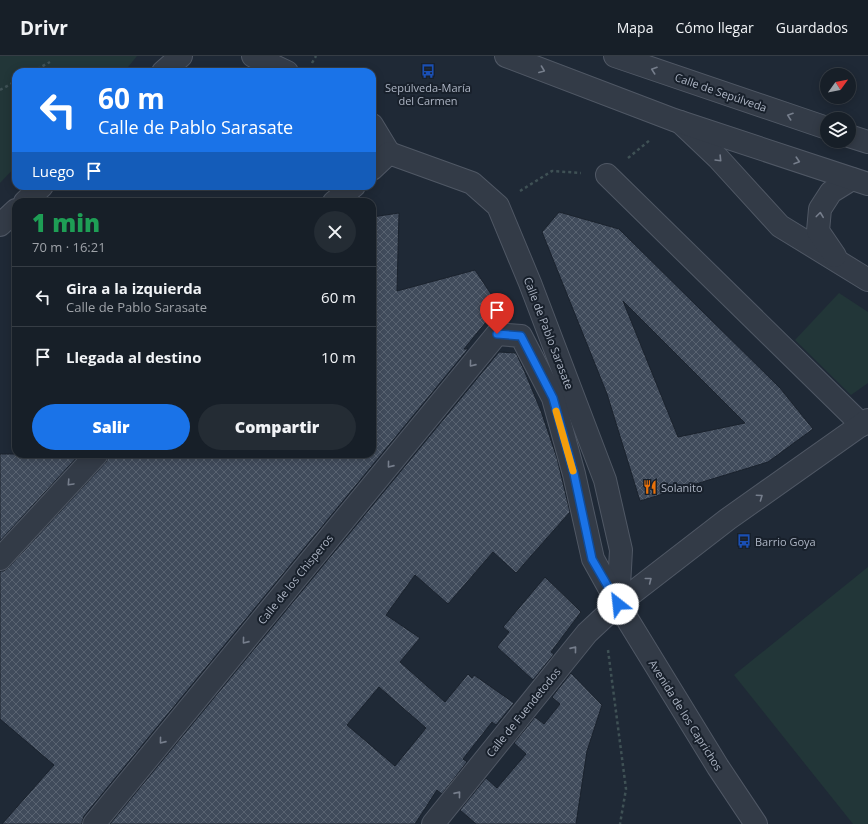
<!DOCTYPE html>
<html lang="es">
<meta charset="utf-8">
<style>
body{margin:0;font-family:"Open Sans",sans-serif;background:#242c34;color:#f1f3f6;height:100vh;display:flex;flex-direction:column;font-size:15px;white-space:nowrap}
*{box-sizing:border-box;margin:0}
p{font-size:13px;color:#9ea2a8}
.icon{flex:none;width:22px;height:22px;fill:none;stroke:currentColor;stroke-width:2;stroke-linecap:round;stroke-linejoin:round}
.map{position:relative;flex:1;overflow:hidden}
.drawer{position:absolute;left:12px;top:142px;width:364px;height:260px;display:flex;flex-direction:column;background:#171f28;border-radius:12px;box-shadow:0 2px 10px #0003,0 0 0 1px #363d45}
.drawer>*{flex:none}
.hud{position:absolute;left:12px;top:12px;width:364px;height:122px;border-radius:12px;box-shadow:0 2px 10px #0003,0 0 0 1px #363d45;background:#1a73e8;color:#fff;overflow:hidden}
.needle{width:26px;rotate:57deg}
.buttons{position:absolute;left:820px;top:12px;display:grid;gap:8px}
.buttons a{display:grid;place-items:center;width:36px;height:36px;border-radius:50%;background:#171f28;box-shadow:0 2px 10px #0003,0 0 0 1px #363d45;font-size:20px}
.pin{position:absolute;display:grid;place-items:center;width:34px;height:34px;color:#fff;margin:-41px -17px;border-radius:50% 50% 50% 0;rotate:-45deg;box-shadow:0 0 4px #0007}
.pin .icon{rotate:45deg}
.me{position:absolute;width:44px;margin:-22px;rotate:331deg;stroke-linejoin:round;filter:drop-shadow(0 0 3px #0008)}
.turn{display:flex;align-items:center;gap:14px;height:84px;padding:0 20px;font-size:18px}
.turn .icon{width:52px;height:52px;stroke-width:2.5}
.turn b{display:block;font-size:28px;line-height:34px}
.then{display:flex;align-items:center;height:38px;padding:0 20px;background:#0003;gap:8px;font-size:15px}
.round{display:grid;place-items:center;flex:none;width:42px;height:42px;border-radius:21px;background:#242c34}
.summary{display:flex;align-items:center;justify-content:space-between;height:68px;padding:0 20px}
h1{font-size:24px;font-weight:800;line-height:30px;color:#1e9e55}
.primary-button{display:flex;gap:8px;margin-top:auto;padding:8px 20px}
.primary-button a{flex:1;height:46px;border-radius:24px;background:#1a73e8;color:#fff;font-size:16px;font-weight:800;line-height:46px;text-align:center}
.primary-button a+a{background:#242c34;color:#f1f3f6}
ul{padding:0;list-style:none}
li{display:flex;align-items:center;gap:12px;height:60px;padding:0 20px;border-top:1px solid #363d45}
li div{flex:1}
li b{display:block;font-size:15px}
li em{font-style:normal}
header{display:flex;align-items:center;gap:24px;box-sizing:border-box;height:56px;padding:0 20px;background:#171f28;border-bottom:1px solid #363d45}
header strong{font-size:19px}
nav{display:flex;gap:22px;margin-inline-start:auto;font-size:14px}
.map>svg:first-child{display:block}
.park{fill:#223638}
.building{fill:url(#building-cross-hatch);stroke:#1a222d;fill-rule:evenodd}
.lines{fill:none;stroke-linecap:round;stroke-linejoin:round}
.minor-casing{stroke:#505865;stroke-width:24}
.tertiary-casing{stroke:#505865;stroke-width:24}
.path{stroke:#3f5155;stroke-width:2.5;stroke-dasharray:3 3;stroke-linecap:butt}
.minor{stroke:#333b47;stroke-width:22}
.tertiary{stroke:#333b47;stroke-width:22}
.oneway{stroke:#767e8c}
.route-casing{stroke:#114b97;stroke-width:10}
.route{stroke:#1a73e8;stroke-width:7}
.slow{stroke:#f59e0b;stroke-width:7}
.labels{text-anchor:middle;dominant-baseline:central;stroke-width:4;stroke-linejoin:round;paint-order:stroke}
.poi-label{font-size:11px;fill:#adb5c4;stroke:#18202b;text-anchor:start}
.street-label{font-size:11px;fill:#adb5c4;stroke:#18202b}
</style>
<header>
<strong>Drivr</strong>
<nav><a>Mapa</a><a>Cómo llegar</a><a>Guardados</a></nav>
</header>
<div class="map">
<svg width="868" height="768" viewBox="0 0 868 768">
<defs>
<pattern id="building-cross-hatch" width="8" height="8" patternUnits="userSpaceOnUse"><rect width="8" height="8" fill="#404b5b"/><path d="M0 0l8 8M0 8l8-8" fill="none" stroke="#596371"/></pattern>
</defs>
<rect width="100%" height="100%" fill="#1f2936"/>
<g class="park">
<path d="M 0,0 L 137,0 L 124,16 L 16,16 L 16,110 L 0,127 Z"/>
<path d="M 839,237 L 868,256 L 868,327 L 851,339 L 795,284 Z"/>
<path d="M 868,511 L 868,768 L 853,768 L 734,619 Z"/>
</g>
<g class="building">
<path d="M 559,156 L 619,173 L 780,332 L 813,373 L 768,406 L 640,445 L 607,338 L 542,176 ZM 623,245 L 745,367 L 678,381 Z"/>
<path d="M 399,157 L 397,235 L 475,214 L 499,250 L 464,293 L 468,293 L 84,760 L 82,766 L 82,768 L 2,768 L 54,709 L 0,663 L 0,515 L 4,515 L 9,511 L 106,406 L 109,401 L 109,398 L 372,398 L 372,161 Z"/>
<path d="M 499,296 L 516,297 L 524,314 L 541,355 L 557,402 L 570,456 L 516,517 L 493,496 L 448,548 L 415,519 L 386,559 L 420,582 L 400,606 L 445,646 L 468,618 L 472,622 L 474,619 L 514,647 L 496,669 L 492,666 L 463,703 L 467,706 L 442,738 L 437,734 L 415,768 L 110,768 ZM 379,631 L 426,672 L 395,710 L 347,669 Z"/>
<path d="M 0,398 L 80,398 L 0,485 Z"/>
<path d="M 545,521 L 581,556 L 551,596 L 554,598 L 533,624 L 497,591 L 509,576 L 503,571 Z"/>
<path d="M 571,617 L 602,649 L 587,695 L 576,768 L 476,768 L 460,754 L 486,722 L 497,732 L 526,698 L 514,687 L 535,661 L 544,668 L 560,648 L 552,641 Z"/>
</g>
<g class="lines">
<defs>
<g id="minor">
<path d="M 253,0 L 287,16"/>
<path d="M 163,16 L 181,0"/>
<path d="M 680,66 L 718,102 L 780,170 L 868,224"/>
<path d="M 372,69 L 389,97"/>
<path d="M 372,113 L 389,97 L 472,127 L 498,150 L 530,227 L 605,424 L 621,494 L 618,548"/>
<path d="M 607,119 L 862,369"/>
<path d="M 25,146 L 42,130"/>
<path d="M 334,146 L 354,130"/>
<path d="M 0,169 L 16,154"/>
<path d="M 835,200 L 818,175 L 820,153 L 831,136 L 852,123"/>
<path d="M 0,503 L 97,398"/>
<path d="M 94,768 L 497,278 L 521,280 L 553,342 L 574,418 L 593,503 L 618,548 L 718,711 L 756,768"/>
<path d="M 433,768 L 587,577 L 618,548 L 728,463 L 868,364"/>
</g>
<g id="tertiary">
<path d="M 506,0 L 674,64 L 868,128"/>
<path d="M 615,0 L 827,72"/>
<path d="M 849,80 L 868,86"/>
</g>
</defs>
<use href="#minor" class="minor-casing"/>
<use href="#tertiary" class="tertiary-casing"/>
<g class="path">
<path d="M 312,7 L 316,0"/>
<path d="M 32,16 L 50,6"/>
<path d="M 0,34 L 16,25"/>
<path d="M 628,102 L 650,84"/>
<path d="M 520,135 L 552,115 L 581,117"/>
<path d="M 608,594 L 626,733 L 620,768"/>
</g>
<use href="#minor" class="minor"/>
<use href="#tertiary" class="tertiary"/>
</g>
<defs><path id="oneway-chevron" d="M-2-3.5L2.5 0L-2 3.5" fill="none" stroke-width="1.6" stroke-linecap="round" stroke-linejoin="round"/></defs>
<g class="oneway">
<use href="#oneway-chevron" transform="translate(542 14) rotate(21)"/>
<use href="#oneway-chevron" transform="translate(654 14) rotate(-161)"/>
<use href="#oneway-chevron" transform="translate(790 60) rotate(-161)"/>
<use href="#oneway-chevron" transform="translate(719 103) rotate(46)"/>
<use href="#oneway-chevron" transform="translate(797 105) rotate(18)"/>
<use href="#oneway-chevron" transform="translate(820 159) rotate(-83)"/>
<use href="#oneway-chevron" transform="translate(472 308) rotate(129)"/>
<use href="#oneway-chevron" transform="translate(390 409) rotate(129)"/>
<use href="#oneway-chevron" transform="translate(70 427) rotate(133)"/>
<use href="#oneway-chevron" transform="translate(760 441) rotate(-35)"/>
<use href="#oneway-chevron" transform="translate(649 524) rotate(-38)"/>
<use href="#oneway-chevron" transform="translate(245 585) rotate(129)"/>
<use href="#oneway-chevron" transform="translate(574 593) rotate(-51)"/>
<use href="#oneway-chevron" transform="translate(162 685) rotate(129)"/>
<use href="#oneway-chevron" transform="translate(458 738) rotate(-51)"/>
</g>
<g class="lines">
<defs>
<path id="route" d="M 497,278 L 521,280 L 553,342 L 574,418 L 592,503 L 618,548"/>
</defs>
<use href="#route" class="route-casing"/>
<use href="#route" class="route"/>
<path class="slow" d="M 556,355 L 573,415"/>
</g>
<defs>
<symbol id="bus-bare" viewBox="-9 -9 18 18"><path d="M-5-6H5V4H4V6H2V4H-2V6H-4V4H-5ZM-3.5-4V0h7V-4ZM-3.5 1.2v1.5H-2V1.2ZM2 1.2v1.5H3.5V1.2Z" fill="#1a4fb4" stroke="#18202b" stroke-width="2.5" paint-order="stroke"/></symbol>
<symbol id="restaurant-bare" viewBox="-9 -9 18 18"><path d="M-5-6h1v4h1v-4h1v4h1v-4h1v5L-1.5 .5V6h-2V.5L-5-1ZM5-6V6H3V1.5H1.5Q1.5-4 5-6Z" fill="#e8710a" stroke="#18202b" stroke-width="2.5" paint-order="stroke"/></symbol>
</defs>
<g fill-rule="evenodd">
<use href="#bus-bare" x="418" y="5" width="20" height="20"/>
<use href="#restaurant-bare" x="640" y="421" width="20" height="20"/>
<use href="#bus-bare" x="734" y="475" width="20" height="20"/>
</g>
<g class="labels">
<g class="poi-label">
<text x="428" y="31" text-anchor="middle">Sepúlveda-María<tspan x="428" dy="13">del Carmen</tspan></text>
<text x="661" y="431">Solanito</text>
<text x="755" y="485">Barrio Goya</text>
</g>
<g class="street-label">
<text transform="translate(721 36) rotate(19)">Calle de Sepúlveda</text>
<text transform="translate(549 277) rotate(69)">Calle de Pablo Sarasate</text>
<text transform="translate(295 523) rotate(-51)">Calle de los Chisperos</text>
<text transform="translate(523 656) rotate(-51)">Calle de Fuendetodos</text>
<text transform="translate(686 659) rotate(58)">Avenida de los Caprichos</text>
</g>
</g>
</svg>
<div class="buttons">
<a><svg class="needle" viewBox="-14 -14 28 28"><path d="M0-13l5 13h-10z" fill="#e53935"/><path d="M0 13l5-13h-10z" fill="#9ea2a8"/></svg></a>
<a><svg class="icon" aria-label="layers" viewBox="0 0 24 24"><path d="M12 4l9 5-9 5-9-5zM3 14l9 5 9-5"/></svg></a>
</div>
<div class="pin" style="left:497px;top:278px;background:#d93025"><svg class="icon" aria-label="arrive" viewBox="0 0 24 24"><path d="M6 21V4h12l-3 4 3 4H6"/></svg></div>
<svg class="me" style="left:618px;top:548px" viewBox="-20 -20 40 40"><circle r="19" fill="#fff"/><path d="M0-13L10 11 0 6-10 11z" fill="#1a73e8"/></svg>
<div class="hud">
<div class="turn"><svg class="icon" aria-label="left" viewBox="0 0 24 24"><path d="M17 20v-9H6M10 6l-5 5 5 5"/></svg><div><b>60 m</b>Calle de Pablo Sarasate</div></div>
<div class="then">Luego<svg class="icon" aria-label="arrive" viewBox="0 0 24 24"><path d="M6 21V4h12l-3 4 3 4H6"/></svg></div>
</div>
<section class="drawer">
<div class="summary"><div><h1>1 min</h1><p>70 m · 16:21</p></div><a class="round"><svg class="icon" aria-label="close" viewBox="0 0 24 24"><path d="M6 6l12 12M18 6L6 18"/></svg></a></div>
<ul>
<li><svg class="icon" aria-label="left" viewBox="0 0 24 24"><path d="M17 20v-9H6M10 6l-5 5 5 5"/></svg><div><b>Gira a la izquierda</b><p>Calle de Pablo Sarasate</p></div><em>60 m</em></li>
<li><svg class="icon" aria-label="arrive" viewBox="0 0 24 24"><path d="M6 21V4h12l-3 4 3 4H6"/></svg><div><b>Llegada al destino</b></div><em>10 m</em></li>
</ul>
<div class="primary-button"><a>Salir</a><a>Compartir</a></div>
</section>
</div>
